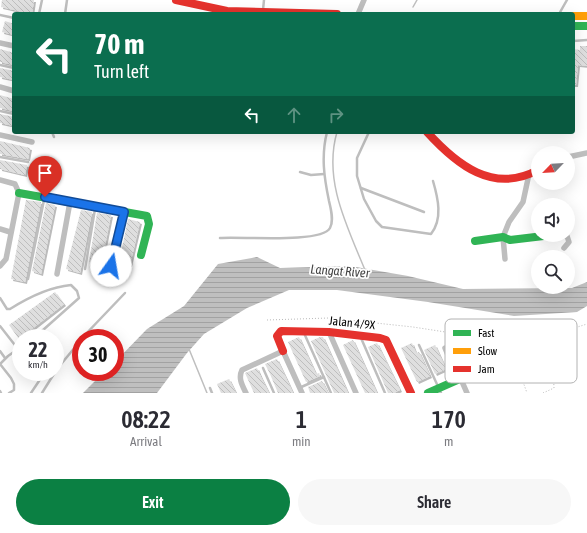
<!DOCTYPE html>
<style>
body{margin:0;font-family:"Asap Condensed",sans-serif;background:#f7f7f7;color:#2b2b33;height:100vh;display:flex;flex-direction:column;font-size:15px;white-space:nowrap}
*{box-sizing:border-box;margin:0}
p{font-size:13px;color:#7c7c81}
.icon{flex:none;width:22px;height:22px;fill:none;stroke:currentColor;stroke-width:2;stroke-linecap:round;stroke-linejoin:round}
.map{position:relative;height:393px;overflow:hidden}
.side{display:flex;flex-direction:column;background:#fff;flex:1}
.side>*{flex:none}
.guide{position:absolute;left:12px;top:12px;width:563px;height:122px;border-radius:4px;box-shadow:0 4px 16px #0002;background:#0b6e4f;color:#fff;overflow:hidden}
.needle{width:26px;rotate:245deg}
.controls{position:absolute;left:531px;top:146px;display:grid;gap:8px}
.controls a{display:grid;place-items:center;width:44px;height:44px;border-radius:50%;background:#fff;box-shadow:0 4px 16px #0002;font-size:20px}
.speed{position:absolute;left:12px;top:329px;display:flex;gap:8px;font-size:20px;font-weight:700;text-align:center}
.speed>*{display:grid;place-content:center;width:52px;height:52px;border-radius:50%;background:#fff;box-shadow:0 4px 16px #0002;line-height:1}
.speed small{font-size:10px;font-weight:400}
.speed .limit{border:6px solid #d22;background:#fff;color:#111}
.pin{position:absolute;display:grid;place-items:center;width:34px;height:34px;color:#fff;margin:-41px -17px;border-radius:50% 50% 50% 0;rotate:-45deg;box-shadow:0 0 4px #0007}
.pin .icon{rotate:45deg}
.me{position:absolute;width:44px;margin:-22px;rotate:13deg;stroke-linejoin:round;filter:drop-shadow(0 0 3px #0008)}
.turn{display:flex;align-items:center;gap:14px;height:84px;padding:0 16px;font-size:18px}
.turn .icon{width:52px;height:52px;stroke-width:2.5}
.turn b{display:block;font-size:28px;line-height:34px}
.lanes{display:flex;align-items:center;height:38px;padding:0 16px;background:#0003;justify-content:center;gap:20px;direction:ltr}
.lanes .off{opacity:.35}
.eta{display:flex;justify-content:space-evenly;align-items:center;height:68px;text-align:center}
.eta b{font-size:24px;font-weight:600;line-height:28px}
.primary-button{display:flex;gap:8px;margin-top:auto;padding:8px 16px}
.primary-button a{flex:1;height:46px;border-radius:24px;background:#0b8043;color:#fff;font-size:16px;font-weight:600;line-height:46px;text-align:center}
.primary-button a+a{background:#f7f7f7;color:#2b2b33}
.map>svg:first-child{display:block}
.water{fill:url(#water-rules)}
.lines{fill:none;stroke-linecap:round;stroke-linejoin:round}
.stream{stroke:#bfbfbf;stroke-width:1.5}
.building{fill:url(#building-back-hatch);filter:url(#shadow)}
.path{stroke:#b9b9b9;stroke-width:1;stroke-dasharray:1 2;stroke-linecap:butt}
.lane{stroke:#bebebe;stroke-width:2.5}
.street{stroke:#bebebe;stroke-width:5.5}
.fast{stroke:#30b455;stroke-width:8}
.slow{stroke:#ff9f0a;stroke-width:8}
.jam{stroke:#e5322d;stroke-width:8}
.route-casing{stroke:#114b97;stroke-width:10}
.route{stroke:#1a73e8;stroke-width:7}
.labels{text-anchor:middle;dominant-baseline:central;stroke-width:3.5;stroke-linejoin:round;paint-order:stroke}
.street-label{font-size:12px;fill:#000;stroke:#fff}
.water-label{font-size:13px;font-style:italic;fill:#444;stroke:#fff}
.key{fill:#fff;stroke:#b2b2b2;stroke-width:1}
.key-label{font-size:11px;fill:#000}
</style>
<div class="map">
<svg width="587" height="393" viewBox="0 0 587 393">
<defs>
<pattern id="water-rules" width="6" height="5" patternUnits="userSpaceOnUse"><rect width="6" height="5" fill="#bfbfbf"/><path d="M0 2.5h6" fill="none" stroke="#a2a2a2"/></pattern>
<pattern id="building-back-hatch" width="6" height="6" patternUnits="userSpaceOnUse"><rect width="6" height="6" fill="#dfdfdf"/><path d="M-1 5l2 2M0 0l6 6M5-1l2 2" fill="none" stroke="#bebebe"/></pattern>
<filter id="shadow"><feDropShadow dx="2" dy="2" stdDeviation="0" flood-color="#0004"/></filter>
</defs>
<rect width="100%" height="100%" fill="#fff"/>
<path class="water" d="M 257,257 L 280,268 L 350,266 L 408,276 L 463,289 L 572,288 L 587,282 L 587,306 L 577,312 L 514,316 L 428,302 L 337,290 L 289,290 L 247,308 L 204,334 L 187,353 L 157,393 L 83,393 L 104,372 L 115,372 L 115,362 L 147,329 L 184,306 L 218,264 Z"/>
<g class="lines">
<g class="stream">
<path d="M 413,7 L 417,0"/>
<path d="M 337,132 C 323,180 347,226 365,270"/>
<path d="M 189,349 L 207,393"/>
</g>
</g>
<g class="building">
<path d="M 2,0 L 34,0 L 32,14 L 1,7 Z"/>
<path d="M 5,21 L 14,24 L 14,35 L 2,32 Z"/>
<path d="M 580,46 L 587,46 L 587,66 L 578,65 L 576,85 L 573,85 L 573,49 L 580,50 Z"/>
<path d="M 0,49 L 14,53 L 14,65 L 0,62 Z"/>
<path d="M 0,68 L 14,71 L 14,80 L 0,77 Z"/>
<path d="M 0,95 L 14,99 L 14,111 L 0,108 Z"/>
<path d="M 0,114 L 14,117 L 14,126 L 0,123 Z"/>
<path d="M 0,141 L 30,148 L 28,159 L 0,154 Z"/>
<path d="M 0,160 L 27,165 L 25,175 L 0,169 Z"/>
<path d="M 26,200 L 41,202 L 25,282 L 11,279 Z"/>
<path d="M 46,203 L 55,205 L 41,274 L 32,271 Z"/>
<path d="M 81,210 L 92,212 L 80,273 L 66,269 Z"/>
<path d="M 97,213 L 111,215 L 101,266 L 89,262 Z"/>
<path d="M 128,219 L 140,222 L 130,265 L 119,263 Z"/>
<path d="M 55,292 L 64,304 L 19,339 L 9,325 Z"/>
<path d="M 299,337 L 316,374 L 319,373 L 320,376 L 306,382 L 288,342 Z"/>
<path d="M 320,337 L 323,337 L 348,393 L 334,393 L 311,341 Z"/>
<path d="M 353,340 L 377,393 L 365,393 L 343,345 Z"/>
<path d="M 377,343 L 400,390 L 394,393 L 388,393 L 368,347 Z"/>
<path d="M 412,343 L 416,353 L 419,352 L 430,376 L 417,382 L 401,348 Z"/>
<path d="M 435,345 L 446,369 L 435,374 L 424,350 Z"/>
<path d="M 277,359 L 288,382 L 293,393 L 278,393 L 270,374 L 265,364 Z"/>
<path d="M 257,368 L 261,377 L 269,393 L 254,393 L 245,373 Z"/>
<path d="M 229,379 L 236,393 L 221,393 L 217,384 Z"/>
<path d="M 322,381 L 328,393 L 310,393 L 308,387 Z"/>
</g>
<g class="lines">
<g class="path">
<path d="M 267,320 L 329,318 L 413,327 L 510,342 L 522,341 L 552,335"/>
<path d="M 516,362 L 527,393"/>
<path d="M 543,393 L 554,388 L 552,335 L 587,324"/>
</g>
<g class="lane">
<path d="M 263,10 L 264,0"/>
<path d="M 39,14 L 42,0"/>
<path d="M 65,14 L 67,0"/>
<path d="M 559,14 L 567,0"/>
<path d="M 0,15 L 14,18"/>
<path d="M 573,41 L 587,40"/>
<path d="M 0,65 L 14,68"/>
<path d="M 0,111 L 14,114"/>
<path d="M 52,132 L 54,137"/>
<path d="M 369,132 L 357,158 L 357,176 L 364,199 L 376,221 L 382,227 L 431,234 C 443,219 438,198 433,181"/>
<path d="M 0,157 L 28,162"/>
<path d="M 300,172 L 311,175 L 324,174"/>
<path d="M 361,188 L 424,212"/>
<path d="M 220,238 C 238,236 321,244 330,228 C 334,221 331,209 329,201 C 324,177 321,156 327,132"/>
<path d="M 85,269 L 95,209"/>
<path d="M 28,279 L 44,200"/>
<path d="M 0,298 L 7,309 L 10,309 C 29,297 49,287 71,285 L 77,291 L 79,298 L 34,338"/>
<path d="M 0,326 L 18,349"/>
<path d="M 304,333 L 331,393"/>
<path d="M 82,338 L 125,293"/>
<path d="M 361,338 L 385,393"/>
<path d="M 419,345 L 441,393"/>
<path d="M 0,351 L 5,358"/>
<path d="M 55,355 L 60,347"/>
<path d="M 263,368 L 274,393"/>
<path d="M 210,388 L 212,393"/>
<path d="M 299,388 L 324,377"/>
<path d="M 0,391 L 1,393"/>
<path d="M 9,393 L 14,390 L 14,384 L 11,378 L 0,364 L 8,356 L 21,347"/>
<path d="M 31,393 L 45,372"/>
<path d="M 42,393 L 57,369 L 81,340"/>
</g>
<g class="street">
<path d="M 358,14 L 364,0"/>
<path d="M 0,43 L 14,46"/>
<path d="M 0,87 L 14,91"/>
<path d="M 0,135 L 32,142"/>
<path d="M 568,157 L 587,153"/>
<path d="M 0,180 L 15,184 L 19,193 L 6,259 L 0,266"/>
<path d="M 0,229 L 10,232"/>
<path d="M 563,235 L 567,236 L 569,242 L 564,248"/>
<path d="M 505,259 L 503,237 L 509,222 L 523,202 L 529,174"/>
<path d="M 111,266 L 124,212"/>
<path d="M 57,274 L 70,202"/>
<path d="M 329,332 L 356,393"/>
<path d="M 445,348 L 458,379"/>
<path d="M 460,377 L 467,393"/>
<path d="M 246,393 C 242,385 238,378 242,370 L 283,351 L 302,393"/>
</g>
<g class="fast">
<path d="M 573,26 L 587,26"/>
<path d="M 19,193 L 147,216 L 149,224 L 141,255"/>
<path d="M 475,241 L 503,237 L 510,240 L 552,235"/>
<path d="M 428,393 L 514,355"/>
</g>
<path class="slow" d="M 573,16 L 587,16"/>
<g class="jam">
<path d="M 176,0 L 227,11 L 337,14"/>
<path d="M 427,132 C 457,165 493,194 538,170"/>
<path d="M 283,351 L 277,336 L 281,331 L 329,332 L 380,338 L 386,340 L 411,393"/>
</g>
</g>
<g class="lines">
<defs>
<path id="route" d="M 45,197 L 124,212 L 111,266"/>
</defs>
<use href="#route" class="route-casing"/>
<use href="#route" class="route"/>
</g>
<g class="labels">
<g class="street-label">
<text transform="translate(352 323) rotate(6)">Jalan 4/9X</text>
</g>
<g class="water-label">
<text transform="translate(340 271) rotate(4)">Langat River</text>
</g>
</g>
<rect x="445" y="319" width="132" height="64" rx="6" class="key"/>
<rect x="453" y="330" width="18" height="6" fill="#30b455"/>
<rect x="453" y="348" width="18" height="6" fill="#ff9f0a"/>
<rect x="453" y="366" width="18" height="6" fill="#e5322d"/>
<g class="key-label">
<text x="478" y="337">Fast</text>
<text x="478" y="355">Slow</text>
<text x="478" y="373">Jam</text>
</g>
</svg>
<div class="controls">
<a><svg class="needle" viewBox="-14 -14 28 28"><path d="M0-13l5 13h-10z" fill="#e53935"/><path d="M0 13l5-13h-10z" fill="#7c7c81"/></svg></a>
<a><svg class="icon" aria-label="sound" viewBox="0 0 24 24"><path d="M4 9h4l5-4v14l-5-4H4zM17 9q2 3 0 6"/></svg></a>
<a><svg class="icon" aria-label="search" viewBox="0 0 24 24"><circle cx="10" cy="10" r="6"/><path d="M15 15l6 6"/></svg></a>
</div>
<div class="speed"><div>22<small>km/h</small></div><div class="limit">30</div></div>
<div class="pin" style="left:45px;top:197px;background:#d93025"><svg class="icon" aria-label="arrive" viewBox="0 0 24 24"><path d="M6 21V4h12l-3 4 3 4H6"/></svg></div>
<svg class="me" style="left:111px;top:266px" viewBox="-20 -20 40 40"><circle r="19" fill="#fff"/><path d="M0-13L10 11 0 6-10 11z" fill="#1a73e8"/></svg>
<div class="guide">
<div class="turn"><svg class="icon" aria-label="left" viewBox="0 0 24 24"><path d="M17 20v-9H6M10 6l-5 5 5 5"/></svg><div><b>70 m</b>Turn left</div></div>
<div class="lanes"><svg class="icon" aria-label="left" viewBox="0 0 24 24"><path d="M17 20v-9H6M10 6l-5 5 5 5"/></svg><svg class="icon off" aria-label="ahead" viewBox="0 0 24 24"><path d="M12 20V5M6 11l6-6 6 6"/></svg><svg class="icon off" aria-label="right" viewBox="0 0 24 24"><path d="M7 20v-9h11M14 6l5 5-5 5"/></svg></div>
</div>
</div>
<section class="side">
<div class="eta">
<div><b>08:22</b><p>Arrival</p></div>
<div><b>1</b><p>min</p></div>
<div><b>170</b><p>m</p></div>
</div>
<div class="primary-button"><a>Exit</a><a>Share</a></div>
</section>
